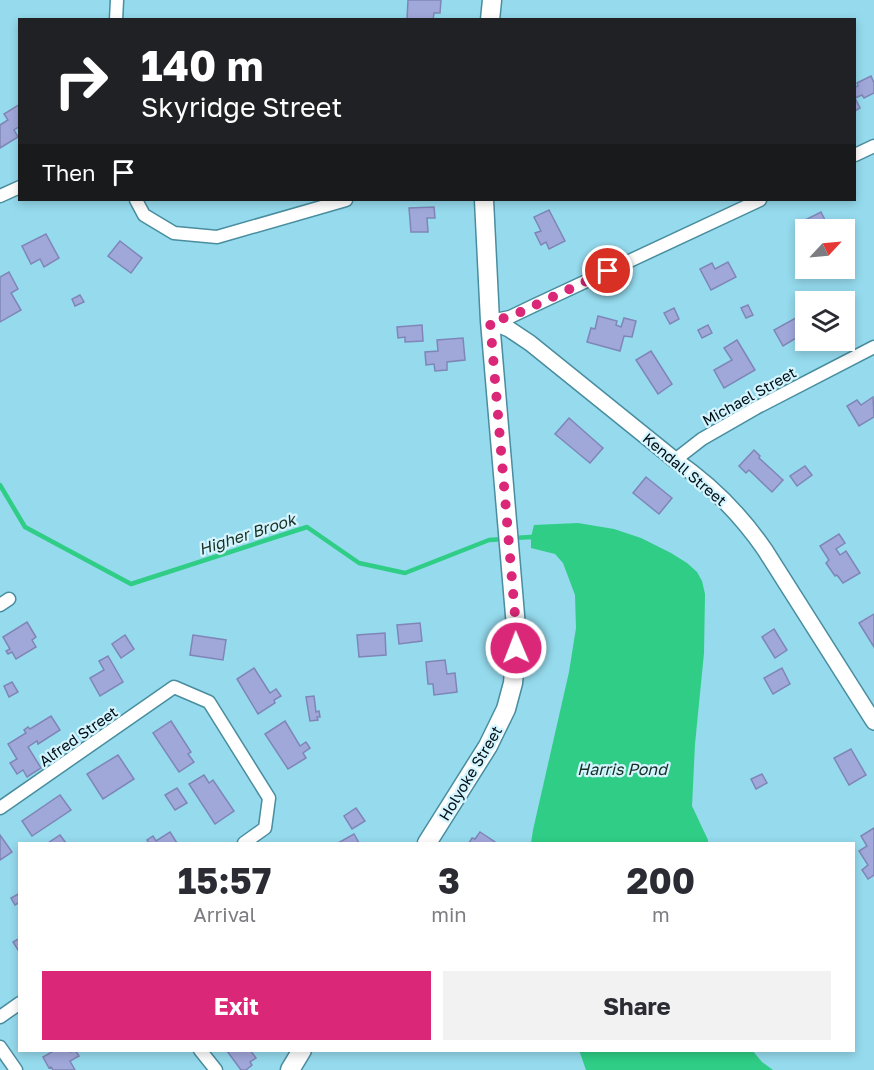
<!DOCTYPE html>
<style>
body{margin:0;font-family:"Golos Text",sans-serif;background:#f2f2f3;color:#2b2b33;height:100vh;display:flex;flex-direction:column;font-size:22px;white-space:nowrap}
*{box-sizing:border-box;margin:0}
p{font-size:20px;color:#7c7c81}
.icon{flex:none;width:33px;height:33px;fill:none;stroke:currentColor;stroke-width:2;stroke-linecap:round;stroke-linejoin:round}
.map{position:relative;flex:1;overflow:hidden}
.sheet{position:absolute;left:18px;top:842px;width:837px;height:210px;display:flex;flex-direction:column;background:#fff;border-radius:0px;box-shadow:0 3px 9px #0003}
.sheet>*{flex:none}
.hud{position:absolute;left:18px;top:18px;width:838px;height:183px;border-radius:0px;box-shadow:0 3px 9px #0003;background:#202124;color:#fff;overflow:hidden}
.needle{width:39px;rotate:64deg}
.tools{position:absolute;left:795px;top:219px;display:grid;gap:12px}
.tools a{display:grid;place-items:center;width:60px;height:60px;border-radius:0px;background:#fff;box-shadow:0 3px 9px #0003;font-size:30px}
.pin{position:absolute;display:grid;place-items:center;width:51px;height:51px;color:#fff;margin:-26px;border:3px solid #fff;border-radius:50%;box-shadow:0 2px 6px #0007}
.me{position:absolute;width:66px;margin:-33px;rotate:359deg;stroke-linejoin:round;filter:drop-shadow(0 0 4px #0008)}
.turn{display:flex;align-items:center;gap:21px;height:126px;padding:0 24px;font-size:27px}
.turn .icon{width:78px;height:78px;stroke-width:2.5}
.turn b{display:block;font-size:42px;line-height:51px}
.then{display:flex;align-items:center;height:57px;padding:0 24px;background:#0003;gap:12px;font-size:22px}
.eta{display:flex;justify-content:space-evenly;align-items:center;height:102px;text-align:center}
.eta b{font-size:36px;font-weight:700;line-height:42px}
.cta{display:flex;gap:12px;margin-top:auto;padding:12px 24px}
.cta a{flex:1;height:69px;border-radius:0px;background:#db2777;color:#fff;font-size:24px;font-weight:700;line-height:69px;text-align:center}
.cta a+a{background:#f2f2f3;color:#2b2b33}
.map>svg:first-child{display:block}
.water{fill:#2fcd85}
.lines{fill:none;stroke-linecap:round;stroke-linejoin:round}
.stream{stroke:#2fcd85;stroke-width:4.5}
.building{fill:#a0a8da;stroke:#7f86b7;stroke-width:1.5}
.minor-casing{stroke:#498d9f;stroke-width:15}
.tertiary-casing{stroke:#498d9f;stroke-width:18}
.secondary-casing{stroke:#498d9f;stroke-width:21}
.minor{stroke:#fff;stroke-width:12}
.tertiary{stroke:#fff;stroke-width:15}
.secondary{stroke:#fff;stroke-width:18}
.route{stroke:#db2777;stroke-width:10;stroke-dasharray:0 18}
.labels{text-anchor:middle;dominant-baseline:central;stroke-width:4.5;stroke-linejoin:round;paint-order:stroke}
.street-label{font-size:15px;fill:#000e14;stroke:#d4f5ff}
.water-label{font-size:16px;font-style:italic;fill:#183022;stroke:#d4f5ff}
</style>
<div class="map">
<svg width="874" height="1070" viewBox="0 0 874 1070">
<rect width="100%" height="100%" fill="#95daed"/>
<g class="water">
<path d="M 578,523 L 614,529 L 641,538 L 671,553 L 687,563 L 697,572 L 702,581 L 705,594 L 704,653 L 695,744 L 692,806 L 708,840 L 708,843 L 531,843 L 533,830 L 569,672 L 576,628 L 575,595 L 563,563 L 555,554 L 531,548 L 531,537 L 534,525 Z"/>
<path d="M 579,1050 L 752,1050 L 762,1062 L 773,1070 L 586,1070 Z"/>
</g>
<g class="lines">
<g class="stream">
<path d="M 0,485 L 25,527 L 131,584 L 307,527 L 359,563 L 405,573 L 489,540 L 505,539"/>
<path d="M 514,538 L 531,537 L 535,538"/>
</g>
</g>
<g class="building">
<path d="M 408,0 L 441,0 L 440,13 L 434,13 L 433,20 L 407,20 Z"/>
<path d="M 871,76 L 874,83 L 874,93 L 864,98 L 862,95 L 855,98 L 860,108 L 855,111 L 855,87 L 858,86 L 857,83 Z"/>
<path d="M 20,104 L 20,126 L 14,130 L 18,137 L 0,148 L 0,125 L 8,120 L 4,114 Z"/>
<path d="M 434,207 L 435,218 L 427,218 L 428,232 L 411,232 L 409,208 Z"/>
<path d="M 549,210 L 565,241 L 549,249 L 546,242 L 541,245 L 535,233 L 541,231 L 534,217 Z"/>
<path d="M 821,212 L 829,228 L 825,230 L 806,230 L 806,239 L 804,240 L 797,224 Z"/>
<path d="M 46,234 L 59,258 L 44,267 L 40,259 L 31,264 L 22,246 Z"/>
<path d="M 120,241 L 142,258 L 131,273 L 108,256 Z"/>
<path d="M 728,262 L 736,277 L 711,290 L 700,269 L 712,263 L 715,269 Z"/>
<path d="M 9,272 L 18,289 L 11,293 L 21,310 L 0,322 L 0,277 Z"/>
<path d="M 80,295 L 84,302 L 75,306 L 72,299 Z"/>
<path d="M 748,305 L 753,315 L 746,318 L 741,308 Z"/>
<path d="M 674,308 L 679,319 L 670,324 L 664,313 Z"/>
<path d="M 806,310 L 806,325 L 804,326 L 806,328 L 806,340 L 799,343 L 796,338 L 783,346 L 774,330 L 805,313 L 804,311 Z"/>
<path d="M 598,316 L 617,321 L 616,325 L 621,327 L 624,318 L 636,321 L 632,337 L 624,336 L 620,351 L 587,342 L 591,328 L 595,329 Z"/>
<path d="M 422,325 L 423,341 L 405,342 L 405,337 L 398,338 L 397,327 Z"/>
<path d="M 708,325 L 712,333 L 702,338 L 698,330 Z"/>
<path d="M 463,338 L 465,360 L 447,362 L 447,370 L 435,371 L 434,364 L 426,365 L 425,352 L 438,351 L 437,340 Z"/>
<path d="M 737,340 L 755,370 L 724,388 L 714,370 L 732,360 L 724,348 Z"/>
<path d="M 651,351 L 672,384 L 658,394 L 636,360 Z"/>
<path d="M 873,397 L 874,417 L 859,426 L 847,406 L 857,400 L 861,405 Z"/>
<path d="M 569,418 L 603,448 L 590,463 L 555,434 Z"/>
<path d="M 754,450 L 760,456 L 759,458 L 783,480 L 772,492 L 749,470 L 746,473 L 739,466 Z"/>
<path d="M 805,466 L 812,475 L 797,486 L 790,476 Z"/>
<path d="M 646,477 L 672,498 L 659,514 L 633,493 Z"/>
<path d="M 839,534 L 845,543 L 836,549 L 840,555 L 846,551 L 860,573 L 843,583 L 837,575 L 835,576 L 826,563 L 829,560 L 820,546 Z"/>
<path d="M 874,614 L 874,647 L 859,623 Z"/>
<path d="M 27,622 L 36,637 L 32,640 L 36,647 L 16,659 L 12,652 L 8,654 L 6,651 L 10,649 L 3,637 Z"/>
<path d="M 420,623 L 422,641 L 399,644 L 397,625 Z"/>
<path d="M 774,629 L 787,650 L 775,658 L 762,637 Z"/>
<path d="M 385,633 L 386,655 L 359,657 L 357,635 Z"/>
<path d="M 125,635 L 134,649 L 121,658 L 112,644 Z"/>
<path d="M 193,635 L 226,640 L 223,660 L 190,655 Z"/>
<path d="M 108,656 L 123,682 L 100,696 L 90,678 L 104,670 L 99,661 Z"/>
<path d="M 445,660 L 447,674 L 455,673 L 457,692 L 434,695 L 433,684 L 428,684 L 426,662 Z"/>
<path d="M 254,668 L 270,693 L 276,689 L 281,696 L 274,700 L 275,703 L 258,714 L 237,679 Z"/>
<path d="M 782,668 L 790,684 L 773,694 L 764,678 Z"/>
<path d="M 12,682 L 18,692 L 9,697 L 4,686 Z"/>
<path d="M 314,696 L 316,712 L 319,711 L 320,717 L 317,717 L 318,720 L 310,721 L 306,697 Z"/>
<path d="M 51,716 L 60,730 L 38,744 L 37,741 L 28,747 L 41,768 L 27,777 L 23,770 L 17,774 L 10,763 L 17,759 L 8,744 L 26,733 L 24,730 L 28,727 L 30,729 Z"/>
<path d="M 171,721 L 191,752 L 188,754 L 194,762 L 179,772 L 153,733 Z"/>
<path d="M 285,721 L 300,746 L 306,742 L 310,748 L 303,753 L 306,758 L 288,769 L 265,734 Z"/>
<path d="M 851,749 L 866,775 L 849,785 L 834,758 Z"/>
<path d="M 118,755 L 134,779 L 103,799 L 87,774 Z"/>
<path d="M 762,774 L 767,783 L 756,789 L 751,779 Z"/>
<path d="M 204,775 L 209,783 L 213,780 L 234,811 L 215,824 L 189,784 Z"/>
<path d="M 177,788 L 187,803 L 175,810 L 165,795 Z"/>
<path d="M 60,795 L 71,810 L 32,836 L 22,821 Z"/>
<path d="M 356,808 L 365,821 L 352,829 L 344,816 Z"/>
<path d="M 874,828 L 874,875 L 868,879 L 862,870 L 868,865 L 859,851 L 867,846 L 861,836 Z"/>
<path d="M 170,832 L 177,843 L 149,843 L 147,840 L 153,836 L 156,841 Z"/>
<path d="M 480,832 L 495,842 L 495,843 L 469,843 L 472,838 L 475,839 Z"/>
<path d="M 354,834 L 359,843 L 338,843 Z"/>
<path d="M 0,835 L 12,852 L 0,860 Z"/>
<path d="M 60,835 L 66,843 L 48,843 Z"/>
<path d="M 20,893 L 20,902 L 15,905 L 11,898 Z"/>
<path d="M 20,938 L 20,953 L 13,942 Z"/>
<path d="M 55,1050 L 70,1050 L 71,1052 L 75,1050 L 79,1056 L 70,1061 L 75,1070 L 53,1070 L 51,1067 L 49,1068 L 43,1057 Z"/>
<path d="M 229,1050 L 250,1050 L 256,1058 L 250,1062 L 252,1065 L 246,1070 L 241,1070 L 227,1051 Z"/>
</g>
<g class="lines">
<defs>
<g id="minor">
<path d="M 116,20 L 117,0"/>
<path d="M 855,155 L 874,146"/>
<path d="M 0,196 L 20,187"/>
<path d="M 136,200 L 144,215 L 174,233 L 217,237 L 346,200"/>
<path d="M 490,321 L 510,317 L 533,306 L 760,200"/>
<path d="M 675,460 L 702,439 L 756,408 L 874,347"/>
<path d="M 0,605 L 9,599"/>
<path d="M 0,808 L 174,687 L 209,702 L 269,798 L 265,828 L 244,843"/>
<path d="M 0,1017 L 20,1003"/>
<path d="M 0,1047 L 16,1070"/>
<path d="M 200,1050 L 216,1070"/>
</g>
<path id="tertiary" d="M 490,321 L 509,329 L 530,343 L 675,460 C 710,484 741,515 765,550 L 874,722"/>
<g id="secondary">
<path d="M 490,20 L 492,0"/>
<path d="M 427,843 L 488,746 L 506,709 L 513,683 L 516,648 L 516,627 L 490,321 L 484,200"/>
<path d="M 290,1070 L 302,1050"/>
</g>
</defs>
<use href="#minor" class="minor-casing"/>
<use href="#tertiary" class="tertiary-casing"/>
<use href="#secondary" class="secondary-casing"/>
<use href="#minor" class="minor"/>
<use href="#tertiary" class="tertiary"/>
<use href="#secondary" class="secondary"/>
</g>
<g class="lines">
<path class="route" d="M 516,648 L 516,627 L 490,321 L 510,317 L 608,271"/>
</g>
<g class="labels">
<g class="street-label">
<text transform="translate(749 396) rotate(-29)">Michael Street</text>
<text transform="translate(685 469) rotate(40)">Kendall Street</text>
<text transform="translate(78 736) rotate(-35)">Alfred Street</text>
<text transform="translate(470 773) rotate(-59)">Holyoke Street</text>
</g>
<g class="water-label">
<text transform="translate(247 534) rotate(-18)">Higher Brook</text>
<text x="622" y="769">Harris Pond</text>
</g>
</g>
</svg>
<div class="tools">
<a><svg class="needle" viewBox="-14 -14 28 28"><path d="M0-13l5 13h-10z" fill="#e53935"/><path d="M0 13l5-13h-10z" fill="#7c7c81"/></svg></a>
<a><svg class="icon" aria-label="layers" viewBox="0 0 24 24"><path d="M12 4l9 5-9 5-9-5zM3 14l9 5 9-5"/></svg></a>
</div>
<div class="pin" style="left:608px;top:271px;background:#d93025"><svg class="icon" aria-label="arrive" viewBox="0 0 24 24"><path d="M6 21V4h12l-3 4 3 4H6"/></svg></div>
<svg class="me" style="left:516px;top:648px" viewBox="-20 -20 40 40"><circle r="17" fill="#db2777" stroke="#fff" stroke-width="3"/><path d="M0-11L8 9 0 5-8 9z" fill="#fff"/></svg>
<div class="hud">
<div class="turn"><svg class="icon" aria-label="right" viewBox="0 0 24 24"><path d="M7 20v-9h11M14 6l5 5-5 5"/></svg><div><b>140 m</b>Skyridge Street</div></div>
<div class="then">Then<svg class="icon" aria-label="arrive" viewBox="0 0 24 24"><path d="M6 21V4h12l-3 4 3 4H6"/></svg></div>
</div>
<section class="sheet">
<div class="eta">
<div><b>15:57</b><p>Arrival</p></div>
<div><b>3</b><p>min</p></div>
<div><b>200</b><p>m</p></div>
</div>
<div class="cta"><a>Exit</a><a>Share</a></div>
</section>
</div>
